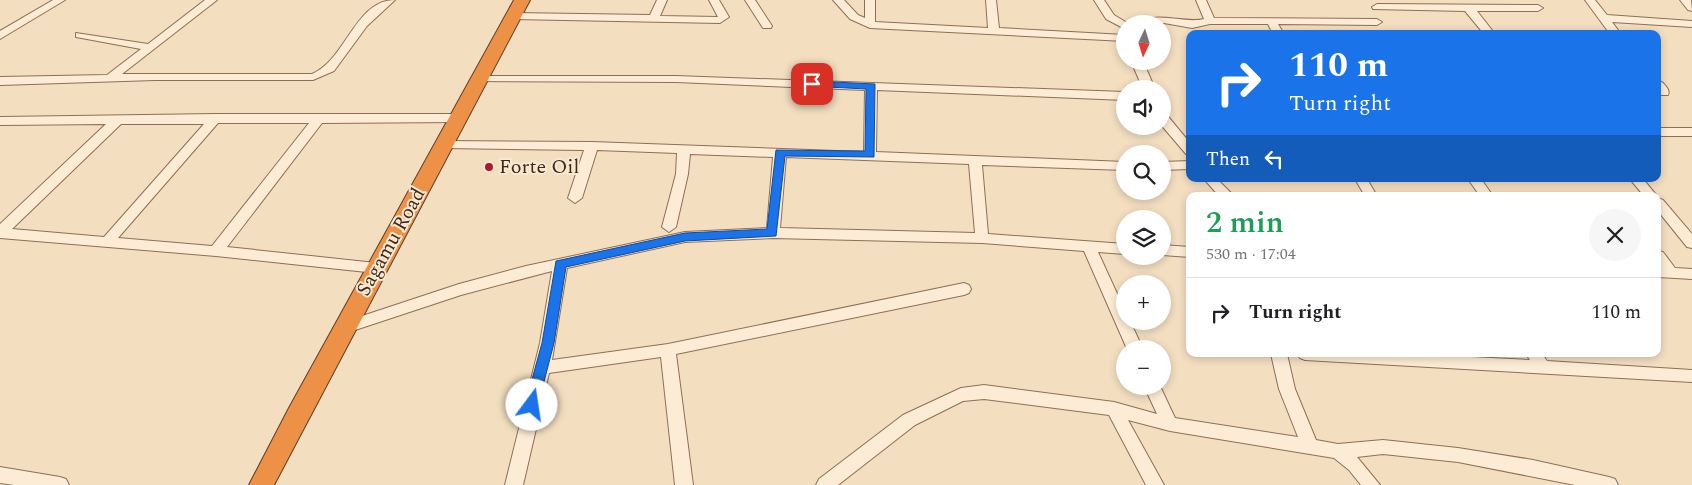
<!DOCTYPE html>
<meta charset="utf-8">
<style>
body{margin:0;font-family:Spectral,serif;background:#f6f6f6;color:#202124;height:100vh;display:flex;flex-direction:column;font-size:19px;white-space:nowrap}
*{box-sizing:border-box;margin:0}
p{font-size:16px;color:#757577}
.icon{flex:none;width:28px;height:28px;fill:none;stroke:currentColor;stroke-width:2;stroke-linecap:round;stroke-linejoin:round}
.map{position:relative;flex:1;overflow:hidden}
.sheet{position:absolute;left:1186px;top:192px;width:475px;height:165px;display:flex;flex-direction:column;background:#fff;border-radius:10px;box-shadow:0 2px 8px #0003}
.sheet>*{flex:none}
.hud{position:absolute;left:1186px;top:30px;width:475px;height:152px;border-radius:10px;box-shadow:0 2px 8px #0003;background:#1a73e8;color:#fff;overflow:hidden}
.needle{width:32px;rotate:184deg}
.tools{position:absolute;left:1116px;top:15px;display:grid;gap:10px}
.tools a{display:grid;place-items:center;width:55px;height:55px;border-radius:50%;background:#fff;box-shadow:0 2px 8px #0003;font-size:25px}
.pin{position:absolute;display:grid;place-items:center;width:42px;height:42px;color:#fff;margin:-21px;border-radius:10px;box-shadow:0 2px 8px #0006}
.me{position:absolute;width:55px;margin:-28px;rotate:14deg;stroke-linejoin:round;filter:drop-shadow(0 0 4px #0008)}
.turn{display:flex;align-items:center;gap:18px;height:105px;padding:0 20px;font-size:22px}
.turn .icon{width:65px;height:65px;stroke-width:2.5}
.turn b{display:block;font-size:35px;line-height:42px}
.then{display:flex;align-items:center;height:48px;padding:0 20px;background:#0003;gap:10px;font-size:19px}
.round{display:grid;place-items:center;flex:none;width:52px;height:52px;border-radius:26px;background:#f6f6f6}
.headline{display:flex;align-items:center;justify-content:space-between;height:85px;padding:0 20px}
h1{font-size:30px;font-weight:600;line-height:38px;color:#1e9e55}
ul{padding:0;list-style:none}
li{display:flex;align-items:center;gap:15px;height:70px;padding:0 20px;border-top:1px solid #e0e0e0}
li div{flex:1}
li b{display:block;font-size:19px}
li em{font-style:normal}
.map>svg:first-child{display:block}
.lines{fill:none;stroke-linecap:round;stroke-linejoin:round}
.minor-casing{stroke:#8f6e56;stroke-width:2}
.highway-casing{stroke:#5c3c2a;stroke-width:2}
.minor{fill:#fdecd5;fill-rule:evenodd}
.highway{fill:#ed9147;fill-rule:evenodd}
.route{fill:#1a73e8;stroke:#114b97}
.poi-dot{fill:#a61e2e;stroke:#fae9d1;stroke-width:2}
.labels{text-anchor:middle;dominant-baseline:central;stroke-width:4;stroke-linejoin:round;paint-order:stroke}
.poi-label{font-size:20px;fill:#3d281c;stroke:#fae9d1;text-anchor:start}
.street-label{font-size:20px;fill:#3d281c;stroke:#fae9d1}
</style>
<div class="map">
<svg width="1692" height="485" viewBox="0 0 1692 485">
<rect width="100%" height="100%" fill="#f3dec0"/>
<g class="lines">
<defs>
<g id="minor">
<path d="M 53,0 L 65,0 L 0,39 L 0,31 Z"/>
<path d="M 205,0 L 217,0 L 122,74 L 312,74 C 346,60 355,0 395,0 L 367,26 L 334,71 L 313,80 L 155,80 L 0,85 L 0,77 L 107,75 L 141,49 L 76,37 L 76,33 L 148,44 Z"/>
<path d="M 657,0 L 667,0 L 660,16 L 718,17 L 709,0 L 719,0 L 729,17 L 720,23 L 513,19 L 508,16 L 513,13 L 650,15 Z"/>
<path d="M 745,0 L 755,0 L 772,26 L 771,28 L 763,28 Z"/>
<path d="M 833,0 L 844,0 L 858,15 L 865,18 L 865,0 L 875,0 L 875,22 L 988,28 L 986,0 L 996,0 L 999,28 L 1125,35 L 1125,41 L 870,28 L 850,19 Z"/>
<path d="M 1094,0 L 1104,0 L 1114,15 L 1129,24 L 1125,24 L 1125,29 L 1106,19 Z"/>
<path d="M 1196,0 L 1206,0 L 1214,18 L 1377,19 L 1382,22 L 1377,25 L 1278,24 L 1284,34 L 1273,34 L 1268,24 L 1210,24 L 1192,28 L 1164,23 L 1138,24 C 1154,10 1184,24 1204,19 Z"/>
<path d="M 1585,0 L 1595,0 L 1607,15 L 1692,21 L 1692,27 L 1612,22 L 1621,34 L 1610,34 Z"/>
<path d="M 1680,0 L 1691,0 L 1692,11 L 1688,10 Z"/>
<path d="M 1377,4 L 1538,5 L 1543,8 L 1538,11 L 1477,11 L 1495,34 L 1484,34 L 1465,11 L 1373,9 L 1372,7 Z"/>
<path d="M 1131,61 L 1143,61 L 1155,89 L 1143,89 Z"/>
<path d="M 480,76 L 676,76 L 1125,92 L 1125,100 L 877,90 L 876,152 L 1125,162 L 1125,170 L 982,165 L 988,234 L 1125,244 L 1125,254 L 1098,252 L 1125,311 L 1125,321 L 1130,321 L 1143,349 L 1127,349 L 1084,251 L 982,243 L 773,238 L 685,242 L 567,268 L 552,360 L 668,344 L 964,283 L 969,285 L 971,289 L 969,293 L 964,295 L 676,354 L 693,485 L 675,485 L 661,357 L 549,373 L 523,485 L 505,485 L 540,343 L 552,271 L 461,295 L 343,334 L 338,332 L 336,328 L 338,324 L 459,284 L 526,266 L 685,232 L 767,228 L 773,157 L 690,154 L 688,174 L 676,227 L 669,232 L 662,227 L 676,174 L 677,153 L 597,150 L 582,198 L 575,203 L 568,198 L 584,150 L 444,148 L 440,147 L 438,144 L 440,141 L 592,142 L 864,152 L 865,90 L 676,82 L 476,81 L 474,79 ZM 786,157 L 969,164 L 975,233 L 780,228 Z"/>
<path d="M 1658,80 C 1663,82 1671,90 1668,95 L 1660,95 L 1658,91 Z"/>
<path d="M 1162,113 L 1166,114 L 1190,143 L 1190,155 L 1186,154 L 1162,126 Z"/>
<path d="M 216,114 L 459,114 L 465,118 L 459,122 L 322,123 L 227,247 L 376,263 L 381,264 L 383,268 L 381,272 L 376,273 L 216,256 L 0,238 L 0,224 L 106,124 L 0,125 L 0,117 ZM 218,123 L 309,123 L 212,246 L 118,238 ZM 121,124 L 204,124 L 104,237 L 12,229 Z"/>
<rect x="1658" y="128" width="34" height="8"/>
<path d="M 1190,161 L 1190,169 L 1162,170 L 1162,162 Z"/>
<path d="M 1204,179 L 1217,179 L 1234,196 L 1219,196 Z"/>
<path d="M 1355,179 L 1367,179 L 1377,196 L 1365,196 Z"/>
<path d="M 1468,179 L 1481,179 L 1493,196 L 1480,196 Z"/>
<path d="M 1630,179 L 1643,179 L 1657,196 L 1644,196 Z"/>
<path d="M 1658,198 L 1663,200 L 1692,234 L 1692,248 L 1687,247 L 1658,211 Z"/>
<path d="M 1162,245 L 1190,247 L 1190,257 L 1162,255 Z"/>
<path d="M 1658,251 L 1663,252 L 1675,268 L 1692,269 L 1692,279 L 1658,277 Z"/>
<path d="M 1271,354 L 1287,354 L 1295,389 L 1316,440 L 1338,444 L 1383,440 L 1458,448 L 1533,460 L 1609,477 L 1615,479 L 1618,485 L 1575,485 L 1458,462 L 1383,454 L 1357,457 L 1380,485 L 1361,485 L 1349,470 L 1334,458 L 1170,431 L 1128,420 L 1164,485 L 1146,485 L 1109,415 L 984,399 L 963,401 L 915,425 L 838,485 L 816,485 L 819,479 L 903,415 L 961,388 L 984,385 L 1114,402 L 1157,414 L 1144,386 L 1160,386 L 1175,418 L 1298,437 L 1279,389 Z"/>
<path d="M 1297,354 L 1411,354 L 1530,360 L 1526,354 L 1542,354 L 1547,361 L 1692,370 L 1692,382 L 1305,360 L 1300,358 Z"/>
<path d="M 0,467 L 60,477 L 66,479 L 69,485 L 14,485 L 0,483 Z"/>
</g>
<path id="highway" d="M 514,0 L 530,0 L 274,485 L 249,485 L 289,408 Z"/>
</defs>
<use href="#minor" class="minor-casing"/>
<use href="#highway" class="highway-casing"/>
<use href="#minor" class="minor"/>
<use href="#highway" class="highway"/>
</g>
<path class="route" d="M 812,81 L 875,84 L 874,157 L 785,156 L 776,236 L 685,241 L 566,267 L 554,343 L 538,405 L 536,409 L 527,409 L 525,405 L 542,343 L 556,261 L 685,233 L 767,229 L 776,150 L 865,151 L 866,89 L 809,86 L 808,84 Z"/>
<circle class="poi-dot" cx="489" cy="167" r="5"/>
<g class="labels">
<g class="poi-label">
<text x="499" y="167">Forte Oil</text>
</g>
<g class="street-label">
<text transform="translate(391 242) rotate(-61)">Sagamu Road</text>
</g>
</g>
</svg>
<div class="tools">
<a><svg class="needle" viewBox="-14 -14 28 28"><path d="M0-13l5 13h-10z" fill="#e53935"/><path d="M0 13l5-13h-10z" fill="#757577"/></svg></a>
<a><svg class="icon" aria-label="sound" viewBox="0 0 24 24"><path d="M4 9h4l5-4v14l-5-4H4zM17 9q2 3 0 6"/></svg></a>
<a><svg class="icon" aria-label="search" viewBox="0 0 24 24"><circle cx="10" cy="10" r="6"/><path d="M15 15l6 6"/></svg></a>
<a><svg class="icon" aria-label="layers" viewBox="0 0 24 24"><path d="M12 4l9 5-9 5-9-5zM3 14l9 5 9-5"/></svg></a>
<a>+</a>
<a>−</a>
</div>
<div class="pin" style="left:812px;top:84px;background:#d93025"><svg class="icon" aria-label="arrive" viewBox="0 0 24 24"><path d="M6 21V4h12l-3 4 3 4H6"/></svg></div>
<svg class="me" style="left:532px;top:405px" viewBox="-20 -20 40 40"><circle r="19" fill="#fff"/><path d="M0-13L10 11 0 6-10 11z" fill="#1a73e8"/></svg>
<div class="hud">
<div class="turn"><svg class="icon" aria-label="right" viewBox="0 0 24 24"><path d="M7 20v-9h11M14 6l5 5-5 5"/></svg><div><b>110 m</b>Turn right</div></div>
<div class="then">Then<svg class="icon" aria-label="left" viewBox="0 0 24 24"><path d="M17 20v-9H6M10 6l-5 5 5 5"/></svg></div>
</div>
<section class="sheet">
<div class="headline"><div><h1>2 min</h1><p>530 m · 17:04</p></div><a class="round"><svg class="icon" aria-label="close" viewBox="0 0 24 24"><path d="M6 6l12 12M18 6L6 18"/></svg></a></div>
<ul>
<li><svg class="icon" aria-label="right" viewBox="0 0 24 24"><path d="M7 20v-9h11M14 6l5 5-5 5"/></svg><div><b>Turn right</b></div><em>110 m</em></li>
</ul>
</section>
</div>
